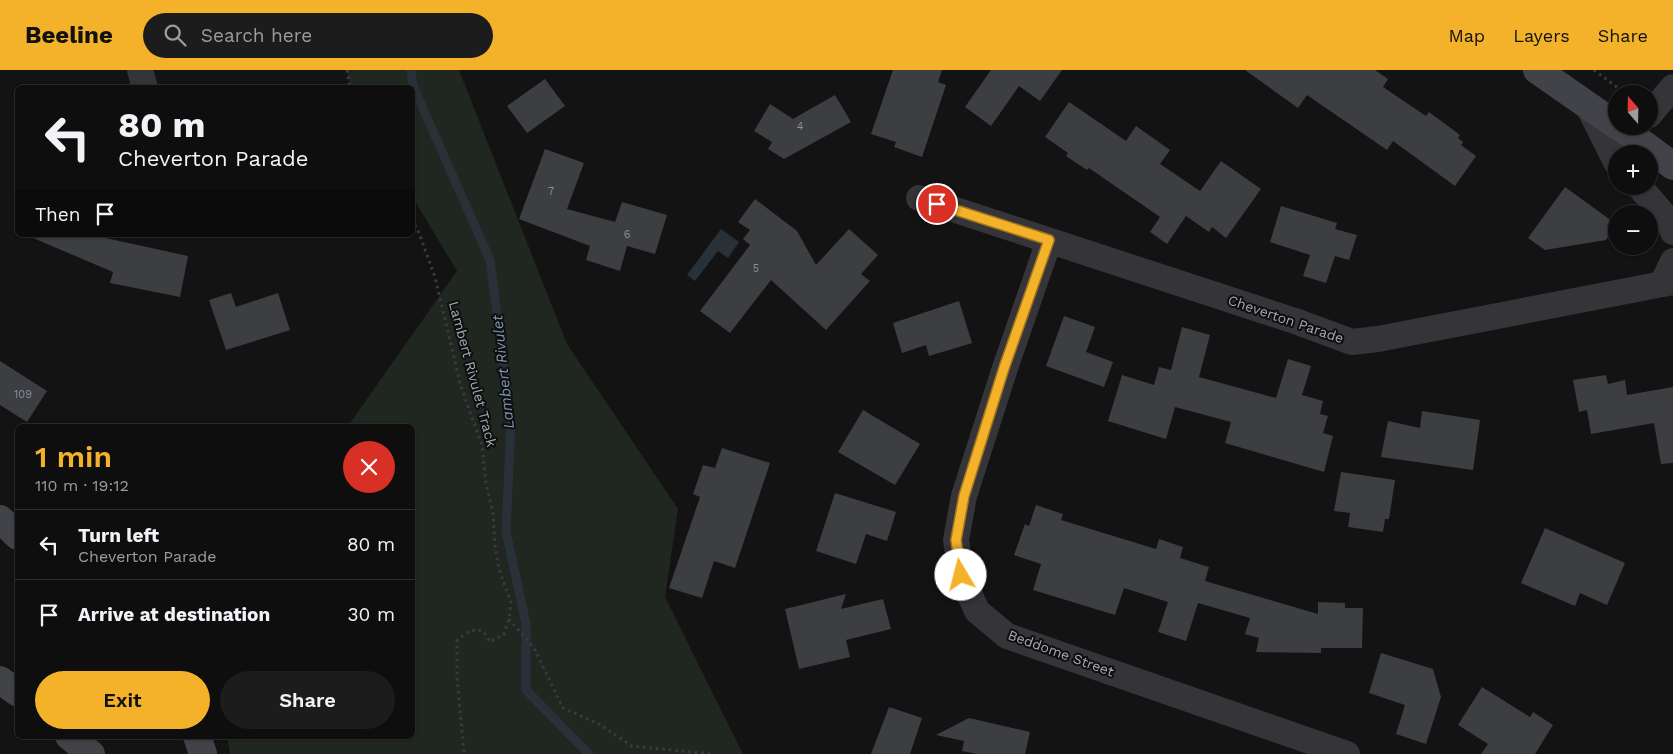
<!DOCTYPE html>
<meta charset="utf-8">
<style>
body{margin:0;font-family:"Work Sans",sans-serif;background:#1c1c1d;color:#f1f3f6;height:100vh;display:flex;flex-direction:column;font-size:19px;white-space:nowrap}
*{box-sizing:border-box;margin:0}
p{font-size:16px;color:#9b9c9e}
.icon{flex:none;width:28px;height:28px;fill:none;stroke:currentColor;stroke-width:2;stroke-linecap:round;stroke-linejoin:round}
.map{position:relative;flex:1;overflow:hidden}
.sheet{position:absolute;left:15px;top:354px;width:400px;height:315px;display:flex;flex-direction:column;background:#0e0e0f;border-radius:8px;box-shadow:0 1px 4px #0004,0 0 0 1px #2e2e2f}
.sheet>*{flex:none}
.banner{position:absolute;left:15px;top:15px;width:400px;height:152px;border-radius:8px;box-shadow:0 1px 4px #0004,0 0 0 1px #2e2e2f;background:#0e0e0f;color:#f1f3f6;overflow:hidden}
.needle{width:32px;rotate:340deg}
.tools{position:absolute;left:1608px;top:15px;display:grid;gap:10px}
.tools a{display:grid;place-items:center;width:50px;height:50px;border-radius:50%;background:#0e0e0f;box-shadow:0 1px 4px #0004,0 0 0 1px #2e2e2f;font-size:25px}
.pin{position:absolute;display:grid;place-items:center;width:42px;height:42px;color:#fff;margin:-21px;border:2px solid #fff;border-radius:50%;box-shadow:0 1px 5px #0007}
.me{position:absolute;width:55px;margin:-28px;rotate:352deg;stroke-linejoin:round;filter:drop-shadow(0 0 4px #0008)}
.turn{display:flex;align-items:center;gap:18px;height:105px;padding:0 20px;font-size:22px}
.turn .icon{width:65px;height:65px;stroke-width:2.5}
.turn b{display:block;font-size:35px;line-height:42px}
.then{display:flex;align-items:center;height:48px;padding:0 20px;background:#0003;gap:10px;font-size:19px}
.round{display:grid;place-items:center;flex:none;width:52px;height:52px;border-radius:26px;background:#1c1c1d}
.head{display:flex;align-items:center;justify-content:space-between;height:85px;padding:0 20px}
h1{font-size:30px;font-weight:600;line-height:38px;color:#f4b22b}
.primary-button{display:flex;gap:10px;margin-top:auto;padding:10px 20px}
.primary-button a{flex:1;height:58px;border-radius:30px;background:#f4b22b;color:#111;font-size:20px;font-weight:600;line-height:58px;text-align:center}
.primary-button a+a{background:#1c1c1d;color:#f1f3f6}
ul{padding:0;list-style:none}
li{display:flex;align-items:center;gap:15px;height:70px;padding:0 20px;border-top:1px solid #2e2e2f}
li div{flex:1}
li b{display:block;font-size:19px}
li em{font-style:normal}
header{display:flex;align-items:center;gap:30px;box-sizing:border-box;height:70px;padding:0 25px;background:#f4b22b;color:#111}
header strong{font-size:24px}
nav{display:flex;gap:28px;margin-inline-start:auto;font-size:18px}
.search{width:350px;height:45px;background:#1c1c1d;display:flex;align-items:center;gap:12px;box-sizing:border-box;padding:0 18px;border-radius:28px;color:#9b9c9e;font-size:19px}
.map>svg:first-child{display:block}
.green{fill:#1f2720}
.water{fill:#293138}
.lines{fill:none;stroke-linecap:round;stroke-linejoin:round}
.stream{stroke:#293138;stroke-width:9}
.building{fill:#3d3e41}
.path{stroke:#3a3b40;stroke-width:3;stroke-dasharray:2.5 4;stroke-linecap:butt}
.street{stroke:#343439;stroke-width:26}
.secondary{stroke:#424349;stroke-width:28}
.route-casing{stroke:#9f741c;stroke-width:12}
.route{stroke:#f4b22b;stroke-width:9}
.labels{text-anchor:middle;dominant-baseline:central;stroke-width:4;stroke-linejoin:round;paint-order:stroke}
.number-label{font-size:11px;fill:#8a8e98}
.street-label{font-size:14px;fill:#a4a9b5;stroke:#0e0e0f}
.water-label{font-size:15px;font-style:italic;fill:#7a97b1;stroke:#0e0e0f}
</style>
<header>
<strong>Beeline</strong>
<div class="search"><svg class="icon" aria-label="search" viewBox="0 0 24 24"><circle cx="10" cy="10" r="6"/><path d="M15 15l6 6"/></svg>Search here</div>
<nav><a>Map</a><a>Layers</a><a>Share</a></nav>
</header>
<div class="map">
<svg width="1673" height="684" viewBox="0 0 1673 684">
<rect width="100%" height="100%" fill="#131314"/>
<path class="green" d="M 347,0 L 459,0 L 567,274 L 678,439 L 665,527 L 743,684 L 230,684 L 227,666 L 412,666 L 412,356 L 348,356 L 457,201 L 413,128 L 412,18 L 350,17 Z"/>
<path class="water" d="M 721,159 L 739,172 L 728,188 L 718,181 L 695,211 L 687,205 Z"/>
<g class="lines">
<path class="stream" d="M 411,0 L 413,16 L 490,190 L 511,352 L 506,462 L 526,554 L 526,620 L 589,684"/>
</g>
<g class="building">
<path d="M 893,0 L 942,0 L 938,12 L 946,15 L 922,87 L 894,77 L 896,72 L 871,64 Z"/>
<path d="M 991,0 L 1062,0 L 1040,31 L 1019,16 L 991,56 L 965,37 Z"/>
<path d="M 1245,0 L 1375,0 L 1388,9 L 1383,17 L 1426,46 L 1429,42 L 1460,65 L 1458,68 L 1463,72 L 1461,75 L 1476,86 L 1455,116 L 1393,71 L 1387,80 L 1307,25 L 1298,38 Z"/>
<path d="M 545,9 L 565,36 L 527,63 L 507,36 Z"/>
<path d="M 835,25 L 851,52 L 784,89 L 768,79 L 772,72 L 754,61 L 770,34 L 793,49 Z"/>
<path d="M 1069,32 L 1126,71 L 1136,56 L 1170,80 L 1160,94 L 1200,121 L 1221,91 L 1261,119 L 1226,168 L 1212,157 L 1209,162 L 1186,146 L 1167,174 L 1150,162 L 1160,147 L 1089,98 L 1087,100 L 1066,86 L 1068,83 L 1045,67 Z"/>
<path d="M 545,79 L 584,93 L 567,139 L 615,152 L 622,132 L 667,145 L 655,184 L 627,176 L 620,201 L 586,190 L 590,176 L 519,149 Z"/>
<path d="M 1565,117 L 1616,154 L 1606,170 L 1545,180 L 1528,168 Z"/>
<path d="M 755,129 L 797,161 L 816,195 L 849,159 L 878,185 L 861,204 L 870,211 L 826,260 L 771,210 L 730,263 L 700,241 L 750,175 L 743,169 L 750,160 L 738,152 Z"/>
<path d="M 1281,136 L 1337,153 L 1335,159 L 1357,165 L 1349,190 L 1335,186 L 1326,213 L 1303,206 L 1310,185 L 1270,172 Z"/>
<path d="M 26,165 L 92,165 L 188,186 L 180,227 L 110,213 L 113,202 Z"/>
<path d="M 231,223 L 236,237 L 278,223 L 290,260 L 226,280 L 209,230 Z"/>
<path d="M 959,231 L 972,273 L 929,286 L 926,275 L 902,283 L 893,253 Z"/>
<path d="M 1064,246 L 1095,257 L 1086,282 L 1113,292 L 1104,317 L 1046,296 Z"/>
<path d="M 1182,257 L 1210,265 L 1199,307 L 1276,328 L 1288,289 L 1311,296 L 1302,325 L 1323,331 L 1320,344 L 1328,346 L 1323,363 L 1333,366 L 1324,402 L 1225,373 L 1231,352 L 1175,337 L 1166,369 L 1108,351 L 1122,305 L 1154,315 L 1159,297 L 1171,300 Z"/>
<path d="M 0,291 L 47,321 L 27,352 L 0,335 Z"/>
<path d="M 1606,305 L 1608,314 L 1625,310 L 1627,325 L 1673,317 L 1673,393 L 1661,394 L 1654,353 L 1591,364 L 1587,340 L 1579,342 L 1573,310 Z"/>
<path d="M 863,340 L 920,374 L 895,415 L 838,382 Z"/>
<path d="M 1422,341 L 1480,350 L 1473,400 L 1381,387 L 1388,351 L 1420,358 Z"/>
<path d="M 722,378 L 770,393 L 735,498 L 714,491 L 702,528 L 669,518 L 700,427 L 693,424 L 703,395 L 715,398 Z"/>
<path d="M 1341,402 L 1395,410 L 1389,449 L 1385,449 L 1383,462 L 1348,457 L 1350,443 L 1334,441 Z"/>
<path d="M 835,423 L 896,442 L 887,471 L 866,464 L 856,494 L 816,481 Z"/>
<path d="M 1036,435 L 1063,444 L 1061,450 L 1156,479 L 1159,469 L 1183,477 L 1180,488 L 1209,497 L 1205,511 L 1318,544 L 1318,532 L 1345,533 L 1345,538 L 1363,538 L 1362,578 L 1321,578 L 1321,583 L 1256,582 L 1259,568 L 1245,564 L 1250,548 L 1198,533 L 1186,571 L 1158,562 L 1168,532 L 1124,518 L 1115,545 L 1033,520 L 1041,494 L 1014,485 L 1025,454 L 1029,456 Z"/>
<path d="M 1545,458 L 1625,493 L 1607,535 L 1580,523 L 1575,536 L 1521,513 Z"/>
<path d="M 846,524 L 841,539 L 883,529 L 891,559 L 846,570 L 850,587 L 799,599 L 785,539 Z"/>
<path d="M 1381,583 L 1433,599 L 1441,627 L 1426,674 L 1396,664 L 1405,635 L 1369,623 Z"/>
<path d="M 1482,617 L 1530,647 L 1533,642 L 1553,655 L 1535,684 L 1481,684 L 1488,674 L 1458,655 Z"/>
<path d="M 889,637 L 922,648 L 910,684 L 871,684 Z"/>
<path d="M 969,648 L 1030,662 L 1025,684 L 977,684 L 962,681 L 964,671 L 936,665 Z"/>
</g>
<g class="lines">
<g class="path">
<path d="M 347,0 L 350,18"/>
<path d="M 1594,0 L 1626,24"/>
<path d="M 412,149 L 419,163 L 435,207 L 461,317 L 482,375 L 486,413 L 493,443 L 495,476 L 499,499 L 511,533 L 509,549 L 504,564 L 490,572 L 483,561 C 471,558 465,563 457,571 L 457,607 L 464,684"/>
<path d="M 509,549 L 534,578 L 563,638 L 599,654 L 632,676 L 711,684"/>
</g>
<g class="street">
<path d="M 140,0 L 145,18"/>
<path d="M 1588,36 L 1616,92"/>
<path d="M 1649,45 L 1673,17"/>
<path d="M 1639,116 L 1668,150 L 1673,162"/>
<path d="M 919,128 L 1295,251 L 1352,272 L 1378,269 L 1673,212"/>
<path d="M 1049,171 L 1005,298 L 964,426 L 956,470 L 961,505 L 977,541 L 1007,566 L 1347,684"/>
<path d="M 1662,214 L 1673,191"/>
</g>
<g class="secondary">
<path d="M 1537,0 L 1616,55"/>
<path d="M 1619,56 L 1673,96"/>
<path d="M 0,449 L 18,466"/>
<path d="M 0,610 L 18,623"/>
<path d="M 69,666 L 91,684"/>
<path d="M 197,666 L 203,684"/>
</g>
</g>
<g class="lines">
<defs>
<path id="route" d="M 937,134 L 1049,170 L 1004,298 L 964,426 L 956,470 L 961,505"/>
</defs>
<use href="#route" class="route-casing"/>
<use href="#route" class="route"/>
</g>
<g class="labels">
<g class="number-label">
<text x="800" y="56">4</text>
<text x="551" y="121">7</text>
<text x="627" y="164">6</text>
<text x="756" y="198">5</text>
<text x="23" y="324">109</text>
</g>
<g class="street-label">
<text transform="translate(1286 249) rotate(19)">Cheverton Parade</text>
<text transform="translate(473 304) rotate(75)">Lambert Rivulet Track</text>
<text transform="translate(1061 583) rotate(20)">Beddome Street</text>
</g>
<g class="water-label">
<text transform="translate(503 302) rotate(-96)">Lambert Rivulet</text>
</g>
</g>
</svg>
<div class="tools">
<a><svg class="needle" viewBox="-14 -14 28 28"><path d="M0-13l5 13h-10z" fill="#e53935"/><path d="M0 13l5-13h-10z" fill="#9b9c9e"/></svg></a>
<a>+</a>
<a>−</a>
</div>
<div class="pin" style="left:937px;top:134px;background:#d93025"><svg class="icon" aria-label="arrive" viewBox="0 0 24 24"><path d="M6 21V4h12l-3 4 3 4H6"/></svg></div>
<svg class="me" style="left:961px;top:505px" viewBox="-20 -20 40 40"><circle r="19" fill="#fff"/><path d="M0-13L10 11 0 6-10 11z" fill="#f4b22b"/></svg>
<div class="banner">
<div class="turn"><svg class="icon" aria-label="left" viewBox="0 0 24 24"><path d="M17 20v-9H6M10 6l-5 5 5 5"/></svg><div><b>80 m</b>Cheverton Parade</div></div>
<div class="then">Then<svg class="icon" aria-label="arrive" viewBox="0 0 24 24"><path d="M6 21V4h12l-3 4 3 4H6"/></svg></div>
</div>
<section class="sheet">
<div class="head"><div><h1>1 min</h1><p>110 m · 19:12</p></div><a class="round" style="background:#d93025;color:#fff"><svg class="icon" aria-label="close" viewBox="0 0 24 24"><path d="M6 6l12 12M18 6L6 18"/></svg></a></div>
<ul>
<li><svg class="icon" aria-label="left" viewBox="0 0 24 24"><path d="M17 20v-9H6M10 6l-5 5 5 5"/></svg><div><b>Turn left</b><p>Cheverton Parade</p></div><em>80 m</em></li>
<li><svg class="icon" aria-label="arrive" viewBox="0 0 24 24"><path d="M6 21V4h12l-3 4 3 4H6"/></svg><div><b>Arrive at destination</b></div><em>30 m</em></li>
</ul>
<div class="primary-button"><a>Exit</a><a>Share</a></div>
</section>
</div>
